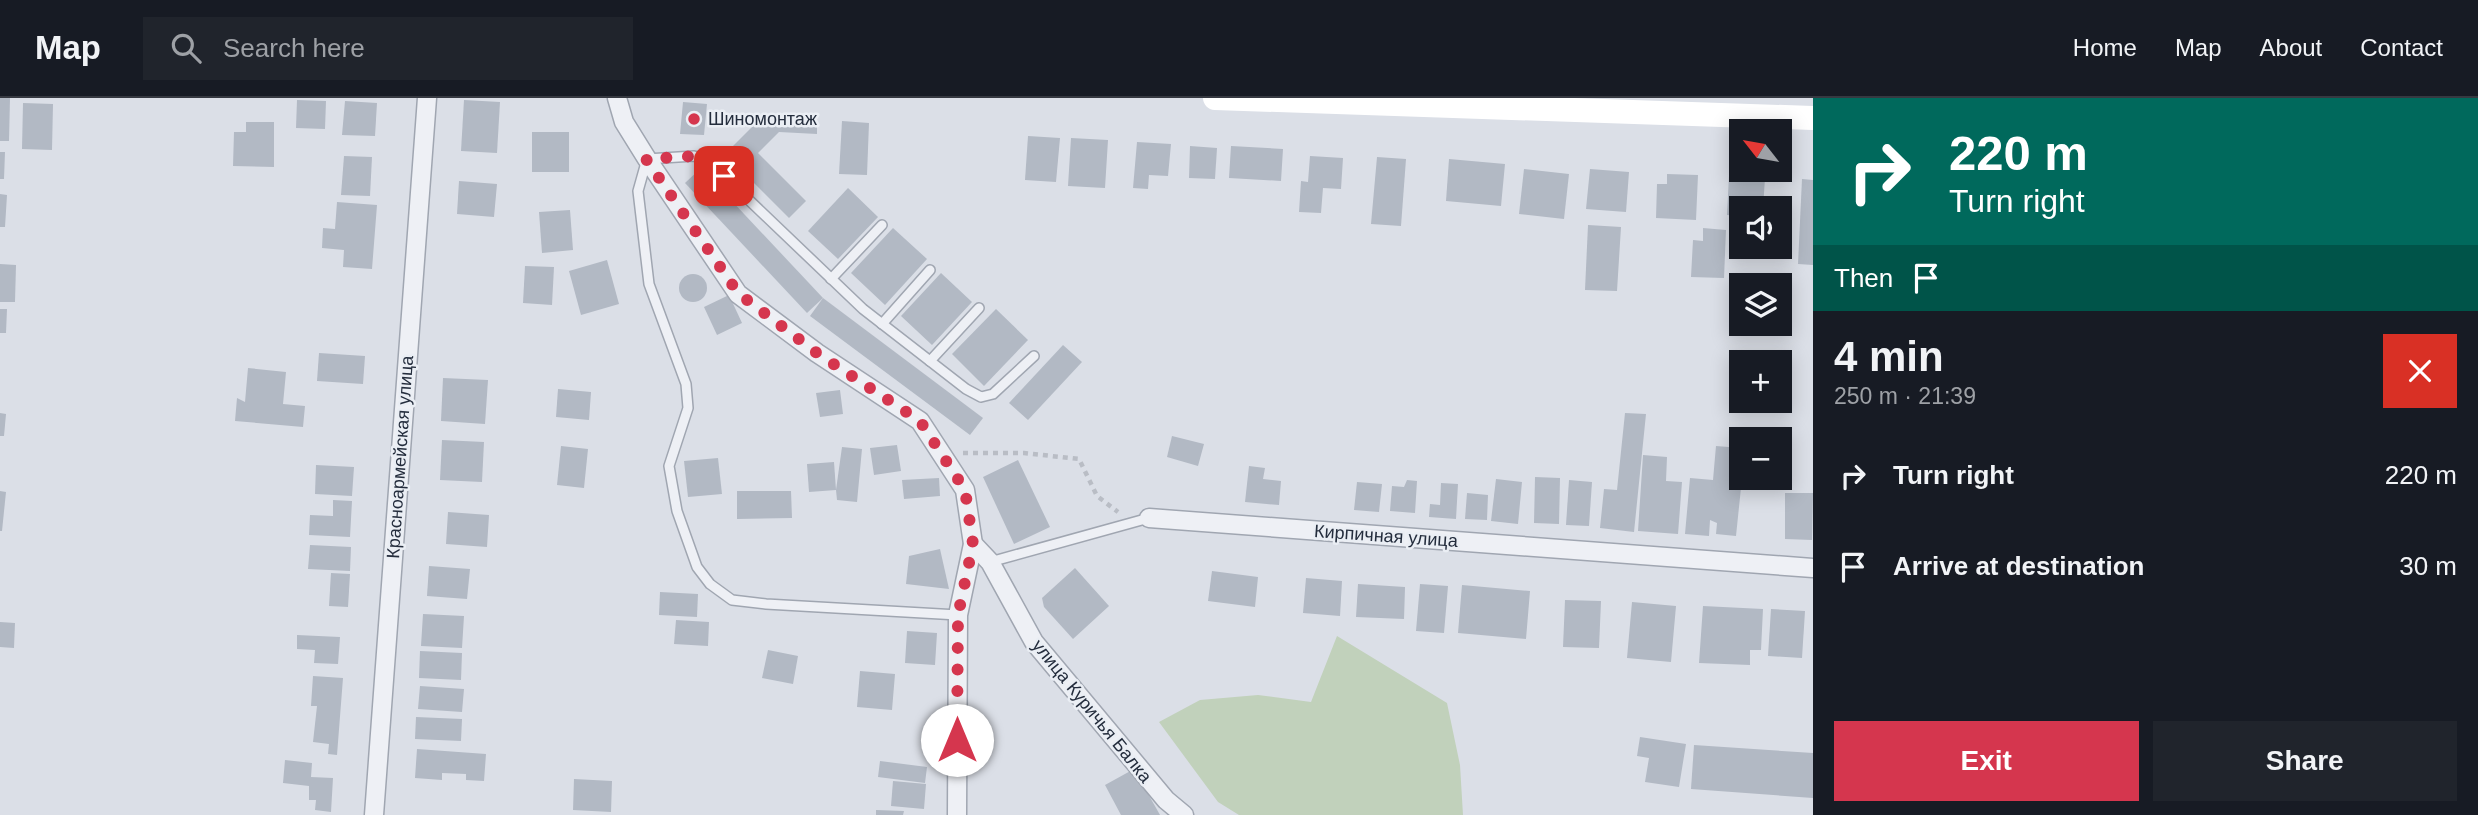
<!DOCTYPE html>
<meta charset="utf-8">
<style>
body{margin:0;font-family:Arial,sans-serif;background:#20242c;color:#f1f3f6;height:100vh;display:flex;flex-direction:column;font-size:26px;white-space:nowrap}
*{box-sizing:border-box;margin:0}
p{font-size:23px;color:#9ea1a6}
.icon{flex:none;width:38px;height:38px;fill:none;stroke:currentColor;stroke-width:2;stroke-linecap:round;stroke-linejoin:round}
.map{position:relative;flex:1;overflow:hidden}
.drawer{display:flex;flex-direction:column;background:#171b24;width:665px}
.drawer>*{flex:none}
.top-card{background:#00695c;color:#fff;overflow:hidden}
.needle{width:46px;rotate:301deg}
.fabs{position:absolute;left:1729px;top:21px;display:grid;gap:14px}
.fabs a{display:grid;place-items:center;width:63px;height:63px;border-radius:0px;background:#171b24;box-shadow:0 4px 18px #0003;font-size:35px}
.pin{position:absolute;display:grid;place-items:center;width:60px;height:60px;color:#fff;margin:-30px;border-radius:14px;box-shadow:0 4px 10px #0006}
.me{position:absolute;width:77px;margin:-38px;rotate:0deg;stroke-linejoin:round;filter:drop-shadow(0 0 5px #0008)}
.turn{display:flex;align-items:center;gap:24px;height:147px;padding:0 21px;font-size:32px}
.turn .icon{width:91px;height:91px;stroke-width:2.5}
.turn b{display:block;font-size:49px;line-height:60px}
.then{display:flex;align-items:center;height:66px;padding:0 21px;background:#0003;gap:14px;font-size:26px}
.round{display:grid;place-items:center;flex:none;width:74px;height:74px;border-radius:0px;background:#20242c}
.summary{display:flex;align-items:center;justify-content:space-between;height:119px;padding:0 21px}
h1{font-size:42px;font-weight:800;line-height:52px}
.action{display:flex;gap:14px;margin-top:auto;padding:14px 21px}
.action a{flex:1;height:80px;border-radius:0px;background:#d5364e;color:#fff;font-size:28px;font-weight:800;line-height:80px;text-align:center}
.action a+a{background:#20242c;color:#f1f3f6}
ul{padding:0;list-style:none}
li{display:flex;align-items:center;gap:21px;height:91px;padding:0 21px}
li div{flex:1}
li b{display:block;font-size:26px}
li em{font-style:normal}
header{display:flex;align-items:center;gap:42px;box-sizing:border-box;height:98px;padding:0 35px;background:#171b24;border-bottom:2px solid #363941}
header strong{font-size:33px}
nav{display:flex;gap:38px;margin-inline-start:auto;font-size:24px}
.search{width:490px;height:63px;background:#20242c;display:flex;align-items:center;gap:18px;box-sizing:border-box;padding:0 24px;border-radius:0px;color:#9ea1a6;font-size:26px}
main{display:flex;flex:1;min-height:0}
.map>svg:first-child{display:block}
.green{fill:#c1d1bb}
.building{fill:#b2b9c4}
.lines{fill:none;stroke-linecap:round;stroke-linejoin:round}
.lane-casing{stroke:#a0a6b1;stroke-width:12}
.street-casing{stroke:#a0a6b1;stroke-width:21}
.path{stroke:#b9bdc5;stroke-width:4.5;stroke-dasharray:5 5;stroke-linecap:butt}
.lane{stroke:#eef0f5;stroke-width:9}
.street{stroke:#eef0f5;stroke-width:18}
.secondary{stroke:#fff;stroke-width:24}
.route{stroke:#d5364e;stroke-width:12;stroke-dasharray:0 21.6}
.poi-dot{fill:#d5364e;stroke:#eaeef4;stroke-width:2.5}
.labels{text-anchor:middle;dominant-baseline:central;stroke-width:5;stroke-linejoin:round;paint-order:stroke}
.poi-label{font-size:18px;fill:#242d3d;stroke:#eaeef4;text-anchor:start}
.street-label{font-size:18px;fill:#242d3d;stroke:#eaeef4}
</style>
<header>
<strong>Map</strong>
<div class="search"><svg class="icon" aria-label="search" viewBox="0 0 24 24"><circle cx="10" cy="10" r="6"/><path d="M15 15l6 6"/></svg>Search here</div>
<nav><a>Home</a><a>Map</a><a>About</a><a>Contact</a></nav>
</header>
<main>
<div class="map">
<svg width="1813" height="717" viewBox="0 0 1813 717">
<rect width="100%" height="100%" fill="#dbdfe7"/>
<path class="green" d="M 1337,538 L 1447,605 L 1460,667 L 1463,717 L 1239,717 L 1218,704 L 1159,624 L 1200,602 L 1258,597 L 1311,604 Z"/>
<g class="building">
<path d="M 0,0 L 10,0 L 9,43 L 0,43 Z"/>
<path d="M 297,2 L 326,3 L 325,31 L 296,30 Z"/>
<path d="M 464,2 L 500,4 L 497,55 L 461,53 Z"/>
<path d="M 345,3 L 377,5 L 375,38 L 342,37 Z"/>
<path d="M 683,4 L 707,6 L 704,37 L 680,36 Z"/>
<path d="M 23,5 L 53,6 L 52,52 L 22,51 Z"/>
<path d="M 762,19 L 817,21 L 817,36 L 779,34 L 758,55 L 806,103 L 789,120 L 725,56 Z"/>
<path d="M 842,23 L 869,25 L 867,77 L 839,76 Z"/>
<path d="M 246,24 L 274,24 L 274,69 L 233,68 L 234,34 L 246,34 Z"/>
<rect x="532" y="34" width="37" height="40"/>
<path d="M 1028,38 L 1060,40 L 1056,84 L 1025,82 Z"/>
<path d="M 1071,40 L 1108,42 L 1105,90 L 1068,88 Z"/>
<path d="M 1137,44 L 1171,46 L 1168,78 L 1149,77 L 1148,91 L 1133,90 Z"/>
<path d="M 1190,48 L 1217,50 L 1215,81 L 1189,80 Z"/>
<path d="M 1231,48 L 1283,51 L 1281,83 L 1229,80 Z"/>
<path d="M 0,54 L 5,54 L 4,81 L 0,81 Z"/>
<path d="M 344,58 L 372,59 L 370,98 L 341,97 Z"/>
<path d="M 1310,58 L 1343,60 L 1341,91 L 1323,90 L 1321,115 L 1299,114 L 1301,83 L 1308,84 Z"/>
<path d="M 1377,59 L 1406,61 L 1401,128 L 1371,126 Z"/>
<path d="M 1449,61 L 1505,66 L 1501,108 L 1446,103 Z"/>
<path d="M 701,70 L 823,200 L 807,215 L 685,85 Z"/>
<path d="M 1524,71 L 1569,76 L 1564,121 L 1519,116 Z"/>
<path d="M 1590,71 L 1629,74 L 1626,114 L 1586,111 Z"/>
<path d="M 1667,76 L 1698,77 L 1696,122 L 1656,120 L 1657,86 L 1667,86 Z"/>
<path d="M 1729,78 L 1765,80 L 1763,110 L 1741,110 L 1741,118 L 1727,117 Z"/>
<path d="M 1802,81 L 1813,82 L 1813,167 L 1798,166 Z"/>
<path d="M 459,83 L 497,86 L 494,119 L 457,116 Z"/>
<path d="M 848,90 L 878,119 L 838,161 L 808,133 Z"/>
<path d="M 0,96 L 7,97 L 5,129 L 0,129 Z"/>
<path d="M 337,104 L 377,107 L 372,171 L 343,169 L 344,152 L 322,150 L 323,130 L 335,131 Z"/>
<path d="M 570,112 L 573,152 L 542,155 L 539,114 Z"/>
<path d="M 1588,127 L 1621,129 L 1617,193 L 1585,192 Z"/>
<path d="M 893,130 L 927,161 L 885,207 L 851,175 Z"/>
<path d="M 1703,130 L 1726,132 L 1724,180 L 1691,179 L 1693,142 L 1703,143 Z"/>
<path d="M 607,162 L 619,206 L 581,217 L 569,173 Z"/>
<path d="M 0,166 L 16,167 L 15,204 L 0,204 Z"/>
<path d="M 525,168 L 554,169 L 552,207 L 523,205 Z"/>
<path d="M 941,175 L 972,204 L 932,247 L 901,218 Z"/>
<circle cx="693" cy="190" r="14"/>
<path d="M 729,197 L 742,225 L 717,237 L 704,209 Z"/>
<path d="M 823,200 L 983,320 L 970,337 L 810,218 Z"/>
<path d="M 0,211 L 7,211 L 6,235 L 0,235 Z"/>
<path d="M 996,211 L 1028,242 L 984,288 L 952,256 Z"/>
<path d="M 1063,247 L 1082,264 L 1028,322 L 1009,305 Z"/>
<path d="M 319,255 L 365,258 L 363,286 L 317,283 Z"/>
<path d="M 248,270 L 286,274 L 283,306 L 305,308 L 303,329 L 235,323 L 237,300 L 245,304 Z"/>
<path d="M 443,280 L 488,282 L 485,326 L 441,323 Z"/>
<path d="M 558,291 L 591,294 L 589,322 L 556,319 Z"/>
<path d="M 840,292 L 843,316 L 820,319 L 816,295 Z"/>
<path d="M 0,315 L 6,316 L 4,338 L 0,338 Z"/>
<path d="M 1625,315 L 1646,316 L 1634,434 L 1600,430 L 1604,391 L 1617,392 Z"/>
<path d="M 1172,338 L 1204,346 L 1198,368 L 1167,359 Z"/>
<path d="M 442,342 L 484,344 L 482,384 L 440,382 Z"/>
<path d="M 897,347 L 901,373 L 874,377 L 870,350 Z"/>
<path d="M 561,348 L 588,351 L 584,390 L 557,387 Z"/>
<path d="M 1716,348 L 1741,350 L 1742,380 L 1736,438 L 1716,436 L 1717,425 L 1710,422 L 1709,438 L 1685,436 L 1690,380 L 1713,382 Z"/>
<path d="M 842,349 L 862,351 L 857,404 L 837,402 L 836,392 Z"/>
<path d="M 1643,357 L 1667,359 L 1666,383 L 1682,384 L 1678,436 L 1638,433 Z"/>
<path d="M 718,360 L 722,396 L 688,399 L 684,363 Z"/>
<path d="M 1018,362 L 1050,429 L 1014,446 L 983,379 Z"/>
<path d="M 834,364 L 836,392 L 809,394 L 807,366 Z"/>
<path d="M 316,367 L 354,369 L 352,398 L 315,396 Z"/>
<path d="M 1249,368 L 1265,370 L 1263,381 L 1281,383 L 1279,407 L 1245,404 Z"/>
<path d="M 1535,379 L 1560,380 L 1559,426 L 1534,425 Z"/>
<path d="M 939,380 L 940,398 L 904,401 L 902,382 Z"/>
<path d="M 1496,381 L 1522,384 L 1518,426 L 1491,423 Z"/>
<path d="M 1407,382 L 1417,383 L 1415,415 L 1390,413 L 1392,388 L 1404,389 Z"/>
<path d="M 1569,382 L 1592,384 L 1589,428 L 1566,427 Z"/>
<path d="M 1357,384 L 1382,386 L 1379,414 L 1354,412 Z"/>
<path d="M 1441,385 L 1458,386 L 1456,421 L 1429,419 L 1430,406 L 1440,407 Z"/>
<path d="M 0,393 L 6,394 L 2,433 L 0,433 Z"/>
<path d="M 737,393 L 791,393 L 792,420 L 737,421 Z"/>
<path d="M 1467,395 L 1488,397 L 1487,422 L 1465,421 Z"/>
<path d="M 1785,395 L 1813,395 L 1812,442 L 1785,441 Z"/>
<path d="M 333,402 L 352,403 L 350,439 L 309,437 L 310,417 L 333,418 Z"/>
<path d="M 448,414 L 489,417 L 487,449 L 446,446 Z"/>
<path d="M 310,447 L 351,449 L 350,473 L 308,471 Z"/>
<path d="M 940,451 L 949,491 L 906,486 L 909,458 Z"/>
<path d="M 429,468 L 470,471 L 467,501 L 427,498 Z"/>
<path d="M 1075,470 L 1109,508 L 1073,541 L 1044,509 L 1042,500 Z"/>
<path d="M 1212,473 L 1258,479 L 1255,509 L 1208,503 Z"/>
<path d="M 331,475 L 350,476 L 348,509 L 329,508 Z"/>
<path d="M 1306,480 L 1342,483 L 1340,518 L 1303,515 Z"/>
<path d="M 1358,486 L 1405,489 L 1404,521 L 1356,519 Z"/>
<path d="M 1420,486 L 1448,488 L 1444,535 L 1416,533 Z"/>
<path d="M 1462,487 L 1530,493 L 1526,541 L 1458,535 Z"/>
<path d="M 660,494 L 698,496 L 697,519 L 659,517 Z"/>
<path d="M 1565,502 L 1601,503 L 1599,550 L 1563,549 Z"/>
<path d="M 1632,504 L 1676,508 L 1671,564 L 1627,560 Z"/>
<path d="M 1703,508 L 1763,511 L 1761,552 L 1750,552 L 1750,567 L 1699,565 Z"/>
<path d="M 1771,511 L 1805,513 L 1802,560 L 1768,558 Z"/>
<path d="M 423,516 L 464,518 L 462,550 L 421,548 Z"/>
<path d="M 676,522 L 709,524 L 708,548 L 674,546 Z"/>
<path d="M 0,524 L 15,525 L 14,550 L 0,549 Z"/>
<path d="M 907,533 L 937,535 L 935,567 L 905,565 Z"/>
<path d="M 297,537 L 340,539 L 338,566 L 314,565 L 315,552 L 297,551 Z"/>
<path d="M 768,552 L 798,558 L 793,586 L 762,580 Z"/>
<path d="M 420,553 L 462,555 L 461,582 L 419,580 Z"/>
<path d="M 860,573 L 895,576 L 892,612 L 857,609 Z"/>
<path d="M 313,578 L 343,580 L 337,657 L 328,656 L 329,646 L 313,644 L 317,608 L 311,608 Z"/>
<path d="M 420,588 L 464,591 L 462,614 L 418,611 Z"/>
<path d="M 416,619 L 462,621 L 461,643 L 415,641 Z"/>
<path d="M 1640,639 L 1686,646 L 1679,689 L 1645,684 L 1649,660 L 1637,658 Z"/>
<path d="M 1694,647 L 1813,655 L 1813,700 L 1691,691 Z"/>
<path d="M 417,651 L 486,656 L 484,683 L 466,682 L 466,676 L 442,675 L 442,682 L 415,680 Z"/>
<path d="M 285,662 L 312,665 L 311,679 L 333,680 L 331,714 L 315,712 L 316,702 L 309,702 L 309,688 L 283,685 Z"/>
<path d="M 880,663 L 927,669 L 925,685 L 878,679 Z"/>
<path d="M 1134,671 L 1160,717 L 1121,717 L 1105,687 Z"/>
<path d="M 574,681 L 612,683 L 611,714 L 573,712 Z"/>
<path d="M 893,683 L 926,686 L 924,711 L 891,708 Z"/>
<path d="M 876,712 L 904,713 L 903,717 L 876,717 Z"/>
</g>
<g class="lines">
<defs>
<g id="lane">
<path d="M 831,181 L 882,127"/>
<path d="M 882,226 L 930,172"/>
<path d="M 930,263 L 979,210"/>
<path d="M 990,464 L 1149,420"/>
<path d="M 958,517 L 766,506 L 732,502 L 710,486 L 697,469 L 677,413 L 669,368 L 688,310 L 686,286 L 649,186 L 638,93 L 647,61 L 694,58 L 706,61 L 863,211 L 966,291 L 981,299 L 993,296 L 1034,258"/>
</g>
<g id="street">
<path d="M 617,0 L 624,24 L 647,61 L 738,196 L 817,255 L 920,323 L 965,392 L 973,446 L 958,517 L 957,717"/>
<path d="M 1149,420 L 1813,470"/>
<path d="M 973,446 L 990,464 L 1034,544 L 1166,702 L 1184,717"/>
<path d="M 374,717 L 427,0"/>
</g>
</defs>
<use href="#lane" class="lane-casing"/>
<use href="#street" class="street-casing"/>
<path class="path" d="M 963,355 L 1024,355 L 1079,361 L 1097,398 L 1118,414"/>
<use href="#lane" class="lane"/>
<use href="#street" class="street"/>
<path class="secondary" d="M 1215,0 L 1813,20"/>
</g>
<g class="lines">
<path class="route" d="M 724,78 L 706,61 L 694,58 L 646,61 L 738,195 L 817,255 L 920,323 L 965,392 L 973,446 L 958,517 L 957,642"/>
</g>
<circle class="poi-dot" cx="694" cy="21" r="7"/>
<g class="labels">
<g class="poi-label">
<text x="708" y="21">Шиномонтаж</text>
</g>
<g class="street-label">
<text transform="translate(400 359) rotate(-86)">Красноармейская улица</text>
<text transform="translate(1386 438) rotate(4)">Кирпичная улица</text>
<text transform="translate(1092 613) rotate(51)">улица Куричья Балка</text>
</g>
</g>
</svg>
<div class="fabs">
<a><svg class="needle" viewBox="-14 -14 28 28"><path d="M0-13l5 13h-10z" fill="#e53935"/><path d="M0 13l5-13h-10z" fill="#9ea1a6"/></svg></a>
<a><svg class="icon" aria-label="sound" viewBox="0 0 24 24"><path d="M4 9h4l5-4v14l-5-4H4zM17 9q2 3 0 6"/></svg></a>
<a><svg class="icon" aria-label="layers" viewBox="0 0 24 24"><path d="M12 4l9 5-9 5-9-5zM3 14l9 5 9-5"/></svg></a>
<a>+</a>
<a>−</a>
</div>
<div class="pin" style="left:724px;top:78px;background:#d93025"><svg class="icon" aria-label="arrive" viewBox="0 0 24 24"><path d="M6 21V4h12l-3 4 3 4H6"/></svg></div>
<svg class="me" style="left:957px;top:642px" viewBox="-20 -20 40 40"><circle r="19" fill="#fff"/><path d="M0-13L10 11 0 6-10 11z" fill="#d5364e"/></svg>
</div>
<section class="drawer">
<div class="top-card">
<div class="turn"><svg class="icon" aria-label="right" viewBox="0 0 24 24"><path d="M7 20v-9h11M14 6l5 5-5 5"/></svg><div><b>220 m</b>Turn right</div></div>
<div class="then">Then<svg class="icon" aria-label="arrive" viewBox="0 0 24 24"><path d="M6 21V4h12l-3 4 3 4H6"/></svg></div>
</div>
<div class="summary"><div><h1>4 min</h1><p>250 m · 21:39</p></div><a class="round" style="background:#d93025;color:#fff"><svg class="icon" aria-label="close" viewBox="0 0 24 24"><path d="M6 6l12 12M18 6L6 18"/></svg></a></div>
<ul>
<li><svg class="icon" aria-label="right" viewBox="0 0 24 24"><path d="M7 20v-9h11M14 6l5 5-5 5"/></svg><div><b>Turn right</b></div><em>220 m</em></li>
<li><svg class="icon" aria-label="arrive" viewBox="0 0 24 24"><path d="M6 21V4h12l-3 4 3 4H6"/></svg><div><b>Arrive at destination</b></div><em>30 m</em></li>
</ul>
<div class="action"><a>Exit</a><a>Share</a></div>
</section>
</main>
